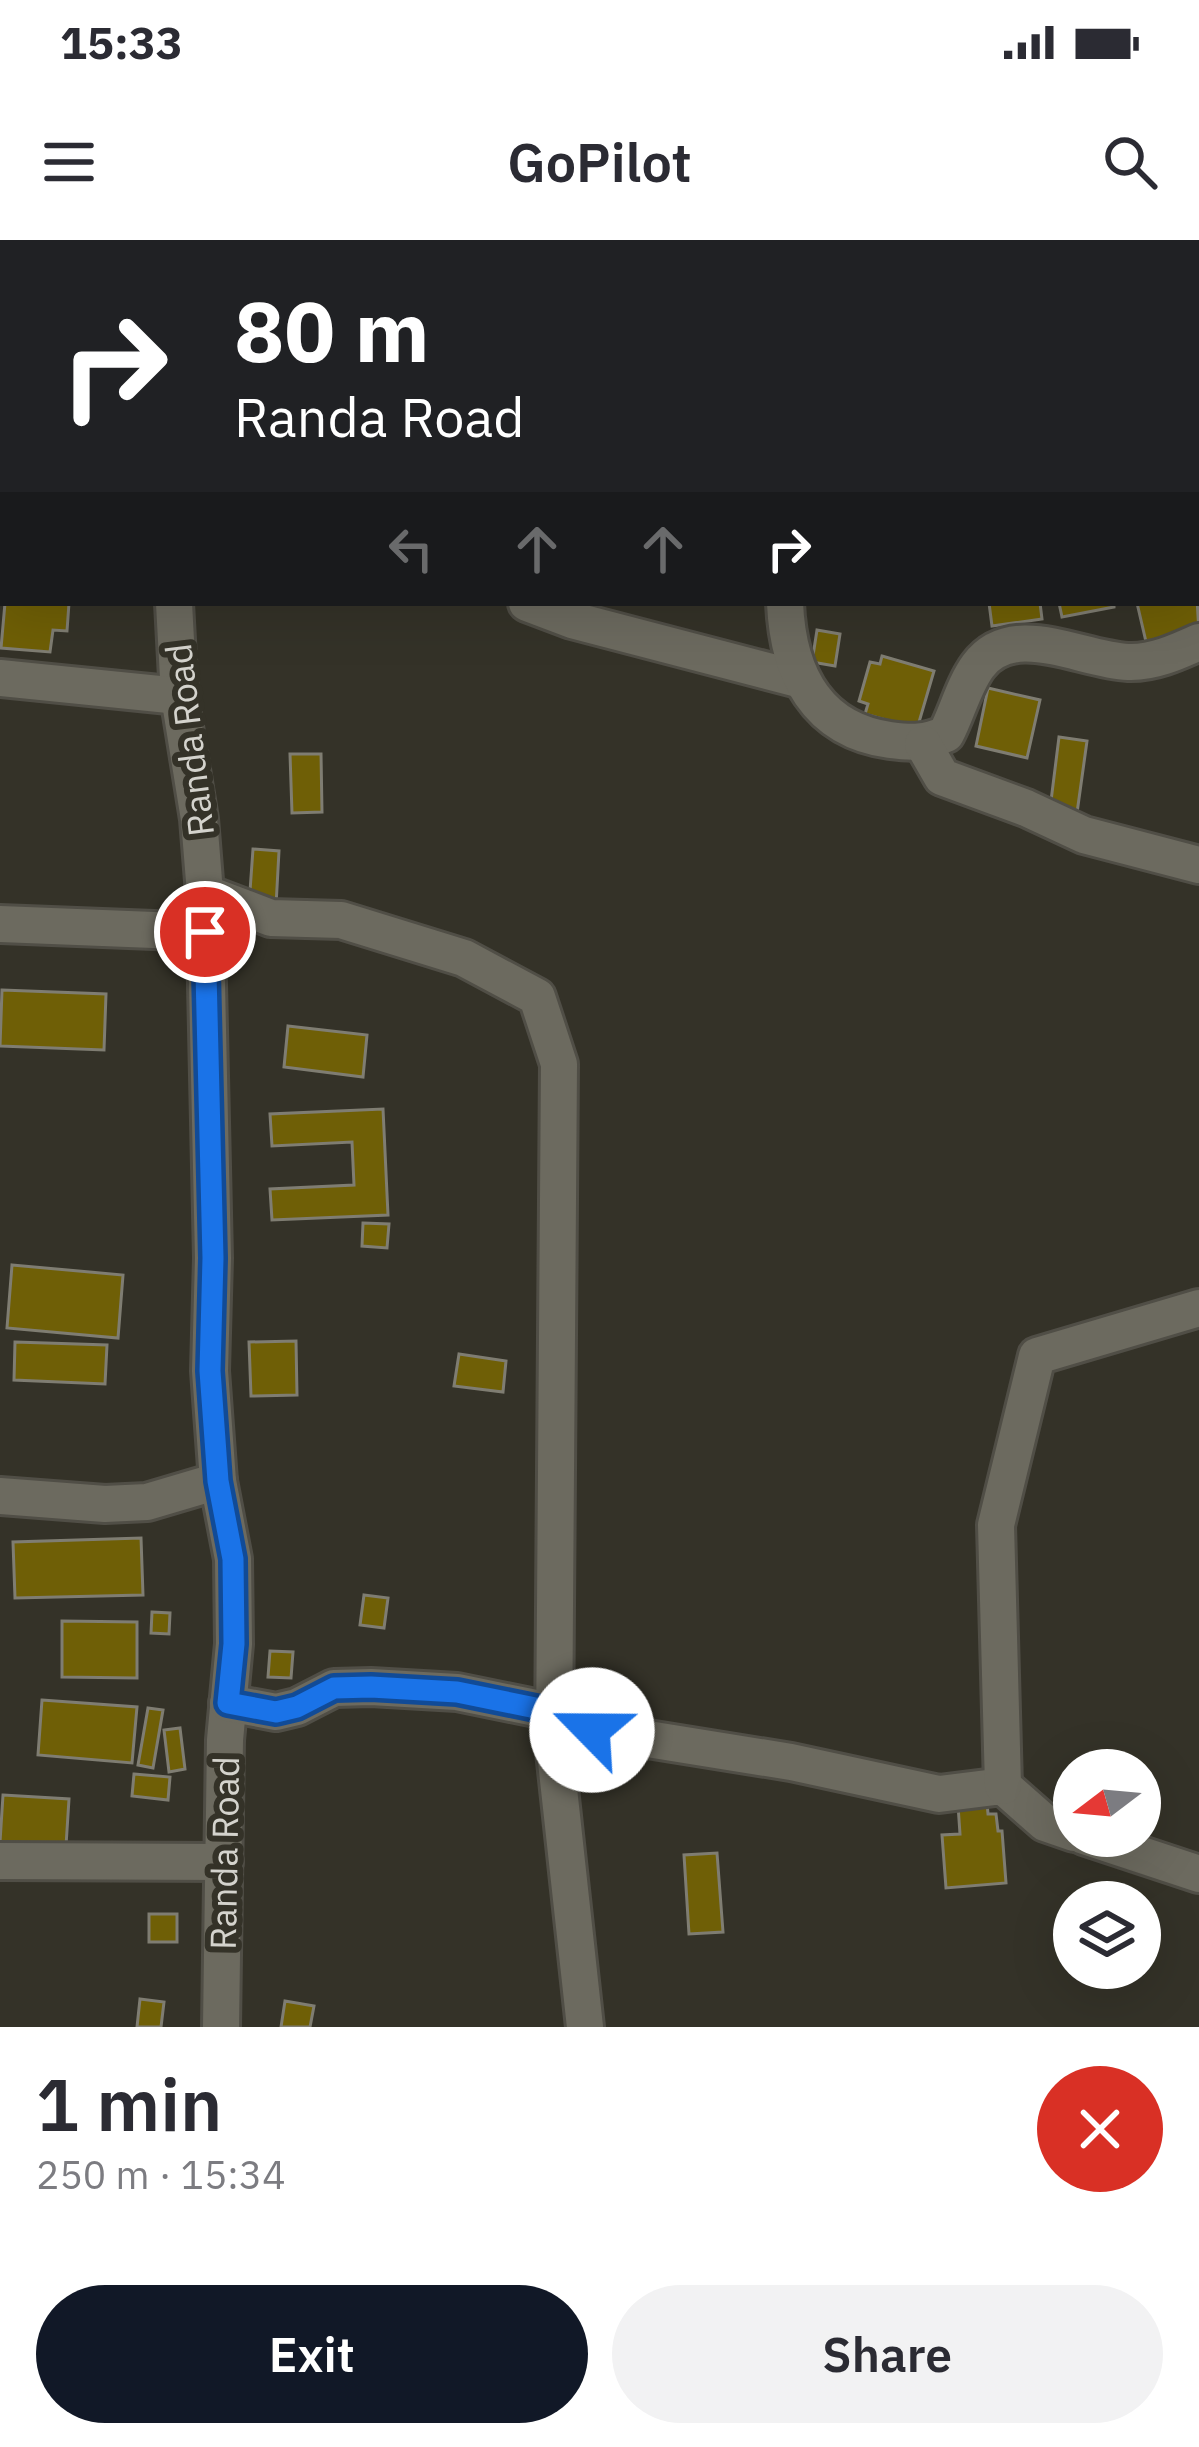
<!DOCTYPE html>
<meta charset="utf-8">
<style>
body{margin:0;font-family:"IBM Plex Sans",sans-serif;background:#f2f2f3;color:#2b2b33;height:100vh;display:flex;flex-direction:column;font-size:45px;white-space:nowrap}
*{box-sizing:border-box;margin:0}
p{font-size:39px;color:#7c7c81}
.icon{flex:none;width:66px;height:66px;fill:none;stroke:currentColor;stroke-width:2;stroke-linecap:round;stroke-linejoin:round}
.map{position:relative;height:1787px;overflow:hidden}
.panel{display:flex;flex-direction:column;background:#fff;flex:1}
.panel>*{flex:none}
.banner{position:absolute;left:0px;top:0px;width:1200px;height:366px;box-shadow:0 12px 48px #0002;background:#202124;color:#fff;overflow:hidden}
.needle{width:78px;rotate:254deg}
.fabs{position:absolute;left:1053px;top:1509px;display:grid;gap:24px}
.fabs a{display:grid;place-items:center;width:108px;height:108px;border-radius:50%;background:#fff;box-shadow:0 12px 48px #0002;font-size:60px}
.pin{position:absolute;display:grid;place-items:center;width:102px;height:102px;color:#fff;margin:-51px;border:6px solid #fff;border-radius:50%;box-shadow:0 3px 12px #0007}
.me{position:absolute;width:132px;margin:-66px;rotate:293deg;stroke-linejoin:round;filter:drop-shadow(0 0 9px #0008)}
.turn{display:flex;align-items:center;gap:42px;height:252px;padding:0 36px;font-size:54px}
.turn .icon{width:156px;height:156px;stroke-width:2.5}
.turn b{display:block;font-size:84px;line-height:102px}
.lanes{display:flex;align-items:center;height:114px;padding:0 36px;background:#0003;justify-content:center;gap:60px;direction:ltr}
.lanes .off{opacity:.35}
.round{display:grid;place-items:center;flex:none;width:126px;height:126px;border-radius:63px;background:#f2f2f3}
.overview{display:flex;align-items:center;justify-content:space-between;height:204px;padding:0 36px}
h1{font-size:72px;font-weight:600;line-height:90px}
.button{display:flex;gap:24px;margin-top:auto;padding:24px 36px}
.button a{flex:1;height:138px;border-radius:72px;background:#111827;color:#fff;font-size:48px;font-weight:600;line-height:138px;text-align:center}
.button a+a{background:#f2f2f3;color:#2b2b33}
.status{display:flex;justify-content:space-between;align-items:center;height:84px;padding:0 60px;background:#fff;direction:ltr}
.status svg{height:33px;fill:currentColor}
header{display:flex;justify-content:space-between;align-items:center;height:156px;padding:0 36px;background:#fff;font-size:54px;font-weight:600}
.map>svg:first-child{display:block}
.building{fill:#6f5f06;stroke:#7f7d72;stroke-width:3}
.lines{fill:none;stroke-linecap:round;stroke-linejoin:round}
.minor-casing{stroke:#504e46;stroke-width:42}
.minor{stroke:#6c6a5f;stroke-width:36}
.route-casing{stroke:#114b97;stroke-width:30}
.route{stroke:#1a73e8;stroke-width:21}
.labels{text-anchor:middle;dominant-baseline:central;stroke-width:12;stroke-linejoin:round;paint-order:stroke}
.street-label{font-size:36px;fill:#d4d3cd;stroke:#343228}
</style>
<div class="status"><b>15:33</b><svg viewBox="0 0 49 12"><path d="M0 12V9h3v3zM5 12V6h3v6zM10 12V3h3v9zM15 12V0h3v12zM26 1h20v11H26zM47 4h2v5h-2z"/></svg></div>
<header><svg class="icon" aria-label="menu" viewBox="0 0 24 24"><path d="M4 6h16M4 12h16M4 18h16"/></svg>GoPilot<svg class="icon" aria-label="search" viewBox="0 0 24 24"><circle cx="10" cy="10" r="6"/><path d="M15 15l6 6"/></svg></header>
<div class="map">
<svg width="1199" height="1787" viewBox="0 0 1199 1787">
<rect width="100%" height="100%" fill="#343228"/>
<g class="building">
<path d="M 1197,359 L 1199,393 L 1147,406 L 1137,363 L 1197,363 Z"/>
<path d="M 5,363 L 69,363 L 67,391 L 53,390 L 50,412 L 1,408 Z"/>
<path d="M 989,363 L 1040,363 L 1042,379 L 992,386 Z"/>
<path d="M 1059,363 L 1114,363 L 1114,367 L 1062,377 Z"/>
<path d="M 817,390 L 840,394 L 835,426 L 812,422 Z"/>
<path d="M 882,416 L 934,431 L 917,489 L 865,474 L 868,464 L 859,461 L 870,422 L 880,424 Z"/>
<path d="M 988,448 L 1040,460 L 1027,518 L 976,506 Z"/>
<path d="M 1059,497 L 1087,501 L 1077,573 L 1050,569 Z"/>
<path d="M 290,514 L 321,514 L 322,572 L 292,573 Z"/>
<path d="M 253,609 L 279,611 L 276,666 L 249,665 Z"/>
<path d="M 2,750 L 106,754 L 104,810 L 0,806 Z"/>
<path d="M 288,786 L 367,795 L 363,837 L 284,827 Z"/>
<path d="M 383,869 L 388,975 L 272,980 L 270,949 L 354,945 L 352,902 L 272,906 L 270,874 Z"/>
<path d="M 363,983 L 389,984 L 387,1008 L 362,1006 Z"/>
<path d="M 12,1025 L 123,1035 L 118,1098 L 7,1088 Z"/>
<path d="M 296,1101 L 297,1155 L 251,1156 L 249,1102 Z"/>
<path d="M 15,1102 L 107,1105 L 105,1144 L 14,1140 Z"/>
<path d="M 459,1114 L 506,1121 L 503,1152 L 454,1146 Z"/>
<path d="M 141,1298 L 143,1355 L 15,1358 L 13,1302 Z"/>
<path d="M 364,1355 L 388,1358 L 384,1388 L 360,1385 Z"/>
<path d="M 152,1372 L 170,1373 L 169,1394 L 151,1393 Z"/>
<path d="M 62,1381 L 137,1382 L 137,1438 L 62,1437 Z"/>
<path d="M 270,1411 L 293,1412 L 291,1438 L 268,1437 Z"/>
<path d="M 42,1460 L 137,1467 L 132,1523 L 38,1515 Z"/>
<path d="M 148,1468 L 163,1470 L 153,1528 L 138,1525 Z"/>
<path d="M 180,1488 L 185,1529 L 169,1532 L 164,1490 Z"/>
<path d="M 134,1534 L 170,1537 L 168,1560 L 132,1556 Z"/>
<path d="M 3,1555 L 69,1559 L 66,1606 L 0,1602 Z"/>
<path d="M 987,1563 L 988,1574 L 996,1574 L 998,1591 L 1002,1591 L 1006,1643 L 946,1648 L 942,1595 L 960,1594 L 958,1565 Z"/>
<path d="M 717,1613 L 723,1692 L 689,1694 L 684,1615 Z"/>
<rect x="149" y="1674" width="28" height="28"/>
<path d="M 140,1759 L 164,1762 L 161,1787 L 137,1787 Z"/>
<path d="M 285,1761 L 314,1766 L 310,1787 L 281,1787 Z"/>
</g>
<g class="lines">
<defs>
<g id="minor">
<path d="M 69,0 L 69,3"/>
<path d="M 432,0 L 433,3"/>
<path d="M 770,0 L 770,3"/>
<path d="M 965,0 L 965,3"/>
<path d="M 1197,119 L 1199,119"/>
<path d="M 174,363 L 179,456 L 199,579 L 205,653 L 213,1018 L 210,1131 L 218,1241 L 233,1319 L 234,1404 L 225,1500 L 221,1787"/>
<path d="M 527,363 L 572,380 L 802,440"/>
<path d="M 785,363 C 788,433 816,490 890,500 C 913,503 925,503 946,494 C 957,473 964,445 978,426 C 1013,379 1081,420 1128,422 C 1153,423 1177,412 1199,402"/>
<path d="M 0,438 L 179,456"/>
<path d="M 923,504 L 942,537 L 1026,568 L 1084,595 L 1199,625"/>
<path d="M 205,653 L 271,678 L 341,680 L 464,718 L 537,757 L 559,824 L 554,1503 L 585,1787"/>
<path d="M 0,684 L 205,692"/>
<path d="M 0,1256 L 105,1264 L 147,1262 L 218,1241"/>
<path d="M 228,1463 L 276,1472 L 297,1467 L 334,1448 L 371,1447 L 457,1452 L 555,1472"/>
<path d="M 555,1484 L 791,1522 L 939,1554 L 1003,1546 L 1045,1583 L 1074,1593"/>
<path d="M 1003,1546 L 996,1285 L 1037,1116 L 1199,1068"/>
<path d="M 1084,1596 L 1199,1634"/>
<path d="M 0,1621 L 224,1622"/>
</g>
</defs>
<use href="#minor" class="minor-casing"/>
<use href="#minor" class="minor"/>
</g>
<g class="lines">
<defs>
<path id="route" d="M 205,692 L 213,1018 L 210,1131 L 218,1241 L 233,1319 L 234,1404 L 228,1463 L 276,1472 L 297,1467 L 334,1448 L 371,1447 L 457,1452 L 555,1472 L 555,1484 L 592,1490"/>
</defs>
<use href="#route" class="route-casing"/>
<use href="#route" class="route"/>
</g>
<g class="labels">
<g class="street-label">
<text transform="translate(189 500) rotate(-97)">Randa Road</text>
<text transform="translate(224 1613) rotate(-89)">Randa Road</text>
</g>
</g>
</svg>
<div class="fabs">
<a><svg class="needle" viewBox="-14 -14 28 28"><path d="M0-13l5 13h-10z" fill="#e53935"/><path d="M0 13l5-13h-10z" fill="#7c7c81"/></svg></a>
<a><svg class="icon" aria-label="layers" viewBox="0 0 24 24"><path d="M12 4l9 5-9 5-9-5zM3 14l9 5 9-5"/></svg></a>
</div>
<div class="pin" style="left:205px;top:692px;background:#d93025"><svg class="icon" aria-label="arrive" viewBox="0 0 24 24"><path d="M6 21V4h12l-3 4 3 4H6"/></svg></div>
<svg class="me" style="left:592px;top:1490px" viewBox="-20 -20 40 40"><circle r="19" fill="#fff"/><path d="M0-13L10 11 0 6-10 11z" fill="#1a73e8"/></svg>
<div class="banner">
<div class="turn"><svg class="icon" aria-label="right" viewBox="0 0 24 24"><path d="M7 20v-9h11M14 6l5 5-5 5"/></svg><div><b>80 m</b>Randa Road</div></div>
<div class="lanes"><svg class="icon off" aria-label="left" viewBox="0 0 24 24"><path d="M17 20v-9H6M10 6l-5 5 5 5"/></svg><svg class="icon off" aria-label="ahead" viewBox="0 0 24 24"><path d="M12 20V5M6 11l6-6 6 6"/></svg><svg class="icon off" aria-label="ahead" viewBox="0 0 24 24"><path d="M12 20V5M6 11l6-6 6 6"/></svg><svg class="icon" aria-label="right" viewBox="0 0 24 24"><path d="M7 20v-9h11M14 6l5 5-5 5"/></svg></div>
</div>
</div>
<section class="panel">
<div class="overview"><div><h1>1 min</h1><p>250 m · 15:34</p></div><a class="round" style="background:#d93025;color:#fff"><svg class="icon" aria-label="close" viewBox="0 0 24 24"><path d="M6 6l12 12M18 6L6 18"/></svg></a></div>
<div class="button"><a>Exit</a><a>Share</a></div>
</section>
